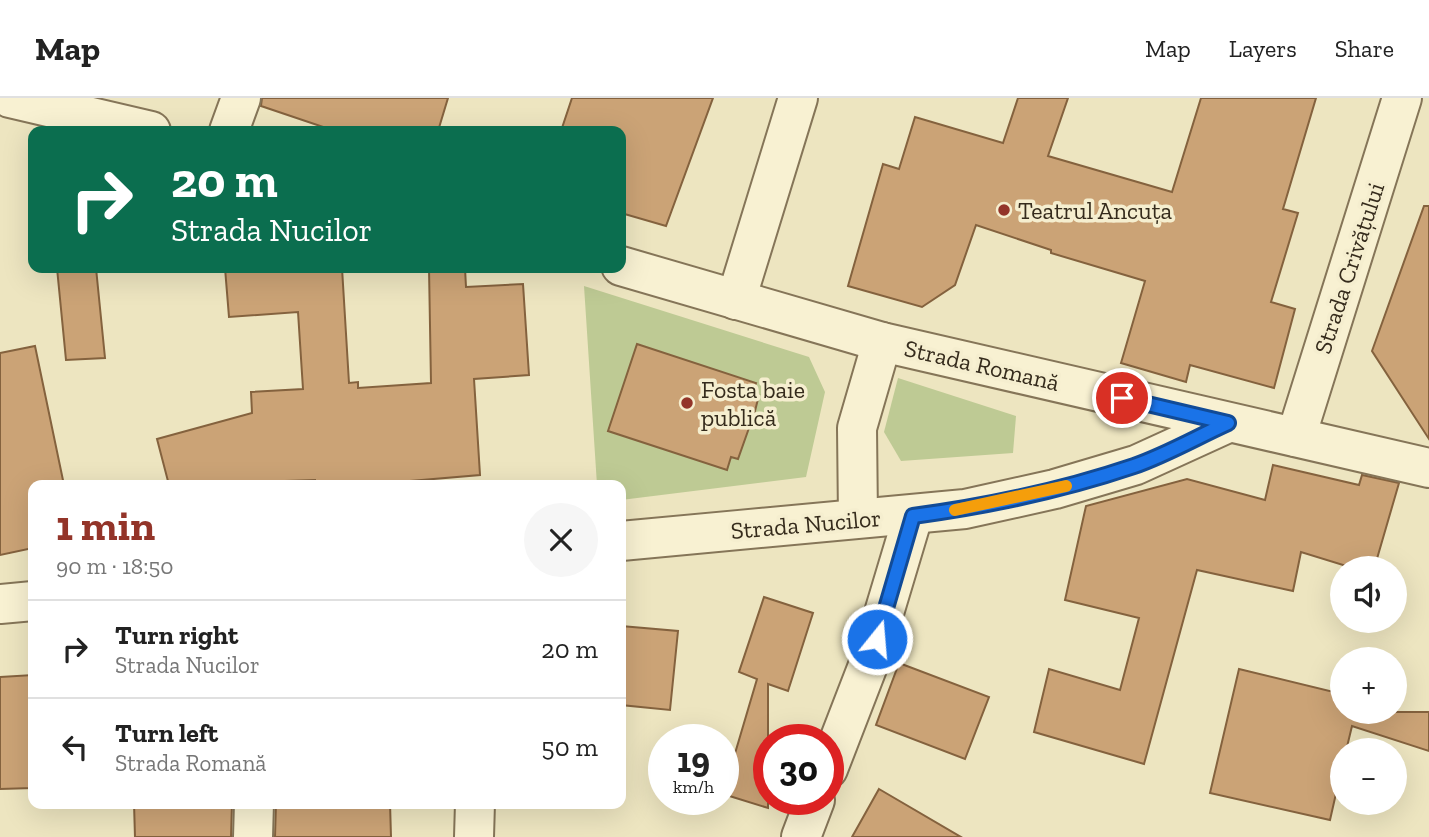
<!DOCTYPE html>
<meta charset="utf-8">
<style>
body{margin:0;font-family:"Zilla Slab",serif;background:#f6f6f6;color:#222;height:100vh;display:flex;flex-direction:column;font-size:26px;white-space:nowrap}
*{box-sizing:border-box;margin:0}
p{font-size:23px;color:#767676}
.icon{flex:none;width:38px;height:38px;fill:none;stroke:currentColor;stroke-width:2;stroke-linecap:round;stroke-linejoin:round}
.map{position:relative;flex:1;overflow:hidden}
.sheet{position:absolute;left:28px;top:382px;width:598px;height:329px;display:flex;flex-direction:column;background:#fff;border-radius:14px;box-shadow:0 7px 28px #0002}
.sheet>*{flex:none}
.banner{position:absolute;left:28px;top:28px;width:598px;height:147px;border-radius:14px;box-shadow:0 7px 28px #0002;background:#0b6e4f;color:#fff;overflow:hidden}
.tools{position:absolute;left:1330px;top:458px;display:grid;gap:14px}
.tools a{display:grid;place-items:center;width:77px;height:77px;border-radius:50%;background:#fff;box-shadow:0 7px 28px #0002;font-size:35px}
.speed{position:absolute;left:648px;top:626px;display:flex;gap:14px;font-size:35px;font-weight:700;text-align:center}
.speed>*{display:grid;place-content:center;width:91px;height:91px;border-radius:50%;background:#fff;box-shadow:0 7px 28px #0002;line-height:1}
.speed small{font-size:18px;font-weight:400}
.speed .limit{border:10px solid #d22;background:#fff;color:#111}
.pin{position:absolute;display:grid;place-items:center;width:60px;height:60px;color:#fff;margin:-30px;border:4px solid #fff;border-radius:50%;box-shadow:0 2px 7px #0007}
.me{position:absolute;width:77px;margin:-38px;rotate:17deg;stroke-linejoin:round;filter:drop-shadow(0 0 5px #0008)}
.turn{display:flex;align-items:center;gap:24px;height:147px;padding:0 28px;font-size:32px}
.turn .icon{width:91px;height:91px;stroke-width:2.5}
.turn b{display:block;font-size:49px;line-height:60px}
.round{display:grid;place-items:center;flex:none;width:74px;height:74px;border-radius:37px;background:#f6f6f6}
.head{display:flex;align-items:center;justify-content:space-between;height:119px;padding:0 28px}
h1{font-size:42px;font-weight:700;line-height:52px;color:#933429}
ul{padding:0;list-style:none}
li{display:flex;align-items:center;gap:21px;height:98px;padding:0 28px;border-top:2px solid #e0e0e0}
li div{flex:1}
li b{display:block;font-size:26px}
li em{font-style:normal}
header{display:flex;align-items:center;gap:42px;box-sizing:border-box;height:98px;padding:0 35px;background:#fff;border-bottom:2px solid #e0e0e0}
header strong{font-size:33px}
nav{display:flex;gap:38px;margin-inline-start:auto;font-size:24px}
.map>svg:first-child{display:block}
.green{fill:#beca94}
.building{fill:#cba376;stroke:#84623e;stroke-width:2}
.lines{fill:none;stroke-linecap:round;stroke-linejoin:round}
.minor-casing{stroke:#857558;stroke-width:42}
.tertiary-casing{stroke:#857558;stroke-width:42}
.minor{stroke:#f8f1d2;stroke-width:38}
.tertiary{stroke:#f8f1d2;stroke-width:38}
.route-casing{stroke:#114b97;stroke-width:18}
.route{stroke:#1a73e8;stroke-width:12}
.slow{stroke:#f59e0b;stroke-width:12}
.poi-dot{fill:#933429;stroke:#f5eecf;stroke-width:2.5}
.labels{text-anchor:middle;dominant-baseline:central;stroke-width:7;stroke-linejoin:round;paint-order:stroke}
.poi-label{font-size:24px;fill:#352b1c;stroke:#f5eecf;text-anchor:start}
.street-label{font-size:24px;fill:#352b1c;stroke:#f5eecf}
</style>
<header>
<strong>Map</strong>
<nav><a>Map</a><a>Layers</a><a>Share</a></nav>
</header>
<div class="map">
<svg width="1429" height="739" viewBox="0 0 1429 739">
<rect width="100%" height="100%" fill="#ede5c0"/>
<g class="green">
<path d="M 584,188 L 809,259 L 825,294 L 806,379 L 621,402 L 621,387 L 597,387 Z"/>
<path d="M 898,280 L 1016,318 L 1013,355 L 901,363 L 884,334 Z"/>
</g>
<g class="building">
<path d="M 262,0 L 448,0 L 438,33 L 335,33 L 261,8 Z"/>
<path d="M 572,0 L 713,0 L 666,128 L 621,115 L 621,33 L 561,33 Z"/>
<path d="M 1018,0 L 1068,0 L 1048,58 L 1172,94 L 1201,0 L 1316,0 L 1283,111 L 1298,115 L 1271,204 L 1295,211 L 1274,290 L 1190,267 L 1186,284 L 1121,265 L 1145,183 L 1051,155 L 1051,152 L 976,127 L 955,187 L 922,209 L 848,188 L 883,66 L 899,71 L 915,19 L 1003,45 Z"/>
<path d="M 1424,108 L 1429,108 L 1429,341 L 1372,253 Z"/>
<path d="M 57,170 L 96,170 L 105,260 L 66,262 Z"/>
<path d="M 225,170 L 342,170 L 349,285 L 358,284 L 358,290 L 431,285 L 429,170 L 465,170 L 466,189 L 523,186 L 529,277 L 474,281 L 480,377 L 363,387 L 315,387 L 315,382 L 169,387 L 157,341 L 252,315 L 251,294 L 303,291 L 298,214 L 229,219 Z"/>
<path d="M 637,246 L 756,285 L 752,295 L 759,297 L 755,313 L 738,361 L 731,359 L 727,372 L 608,333 Z"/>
<path d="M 35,248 L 64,387 L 33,387 L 33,450 L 0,457 L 0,255 Z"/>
<path d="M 1273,367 L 1359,387 L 1362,377 L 1399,385 L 1374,471 L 1356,471 L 1301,454 L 1293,493 L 1197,472 L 1144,666 L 1034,634 L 1049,571 L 1120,592 L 1139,520 L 1065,502 L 1086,408 L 1187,381 L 1265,402 Z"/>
<path d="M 764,499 L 813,515 L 788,593 L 768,586 L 768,710 L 723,696 L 757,581 L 739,574 Z"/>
<path d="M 621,528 L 678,533 L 670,612 L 621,607 Z"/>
<path d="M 899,565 L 989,599 L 965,661 L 876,627 Z"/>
<path d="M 1239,571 L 1342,596 L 1342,614 L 1429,614 L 1429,653 L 1352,628 L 1346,653 L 1342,653 L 1342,669 L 1330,722 L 1210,695 Z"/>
<path d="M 33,577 L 33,690 L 0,691 L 0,579 Z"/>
<path d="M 879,691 L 961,739 L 852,739 Z"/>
<path d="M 134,705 L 232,705 L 231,739 L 135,739 Z"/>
<path d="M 276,705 L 390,705 L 391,739 L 275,739 Z"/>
</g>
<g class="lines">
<defs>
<g id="minor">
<path d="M 229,33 L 241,0"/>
<path d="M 736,202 L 798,0"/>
<path d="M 1296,339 L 1402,0"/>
<path d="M 858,420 L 857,330 L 882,244"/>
<path d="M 621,443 L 965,411 L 1055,391 L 1136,367 L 1228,325"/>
<path d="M 0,506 L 33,503"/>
<path d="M 828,671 L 869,565 L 913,418"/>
<path d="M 253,739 L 254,705"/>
<path d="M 474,739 L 475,705"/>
<path d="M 801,739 L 815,702"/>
</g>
<g id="tertiary">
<path d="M 10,0 L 151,33"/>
<path d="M 621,168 L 882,244 L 1429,370"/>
</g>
</defs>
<use href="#minor" class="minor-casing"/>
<use href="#tertiary" class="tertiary-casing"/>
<use href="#minor" class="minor"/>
<use href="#tertiary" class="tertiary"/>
</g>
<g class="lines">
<defs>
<path id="route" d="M 877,541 L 913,418 C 988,408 1063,392 1134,368 C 1166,357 1197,339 1228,325 L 1122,300"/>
</defs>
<use href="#route" class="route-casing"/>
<use href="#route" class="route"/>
<path class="slow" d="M 955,412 L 1066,388"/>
</g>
<g class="poi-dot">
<circle cx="1004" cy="112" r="7"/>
<circle cx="687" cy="305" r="7"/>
</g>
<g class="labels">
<g class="poi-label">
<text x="1018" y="112">Teatrul Ancuța</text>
<text x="701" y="291">Fosta baie<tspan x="701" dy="28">publică</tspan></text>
</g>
<g class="street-label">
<text transform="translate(1349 170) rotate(-72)">Strada Crivățului</text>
<text transform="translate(982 267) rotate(13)">Strada Romană</text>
<text transform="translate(806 426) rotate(-5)">Strada Nucilor</text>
</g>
</g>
</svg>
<div class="tools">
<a><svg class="icon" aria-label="sound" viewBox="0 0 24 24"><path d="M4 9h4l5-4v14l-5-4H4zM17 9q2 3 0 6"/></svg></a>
<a>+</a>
<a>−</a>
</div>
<div class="speed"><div>19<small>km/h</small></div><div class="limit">30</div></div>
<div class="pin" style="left:1122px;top:300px;background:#d93025"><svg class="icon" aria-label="arrive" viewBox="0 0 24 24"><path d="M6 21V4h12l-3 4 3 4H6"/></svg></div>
<svg class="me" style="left:877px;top:541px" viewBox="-20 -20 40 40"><circle r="17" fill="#1a73e8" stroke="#fff" stroke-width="3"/><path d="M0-11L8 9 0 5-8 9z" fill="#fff"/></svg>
<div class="banner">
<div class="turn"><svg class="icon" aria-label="right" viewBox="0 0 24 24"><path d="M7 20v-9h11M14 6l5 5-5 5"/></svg><div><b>20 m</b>Strada Nucilor</div></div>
</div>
<section class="sheet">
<div class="head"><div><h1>1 min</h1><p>90 m · 18:50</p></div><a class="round"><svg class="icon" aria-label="close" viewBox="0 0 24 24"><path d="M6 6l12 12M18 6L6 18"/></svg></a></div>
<ul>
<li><svg class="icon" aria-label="right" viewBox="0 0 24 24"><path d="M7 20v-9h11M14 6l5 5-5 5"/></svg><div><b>Turn right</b><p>Strada Nucilor</p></div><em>20 m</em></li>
<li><svg class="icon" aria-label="left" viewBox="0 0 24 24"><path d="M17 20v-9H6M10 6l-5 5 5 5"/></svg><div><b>Turn left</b><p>Strada Romană</p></div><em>50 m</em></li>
</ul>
</section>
</div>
